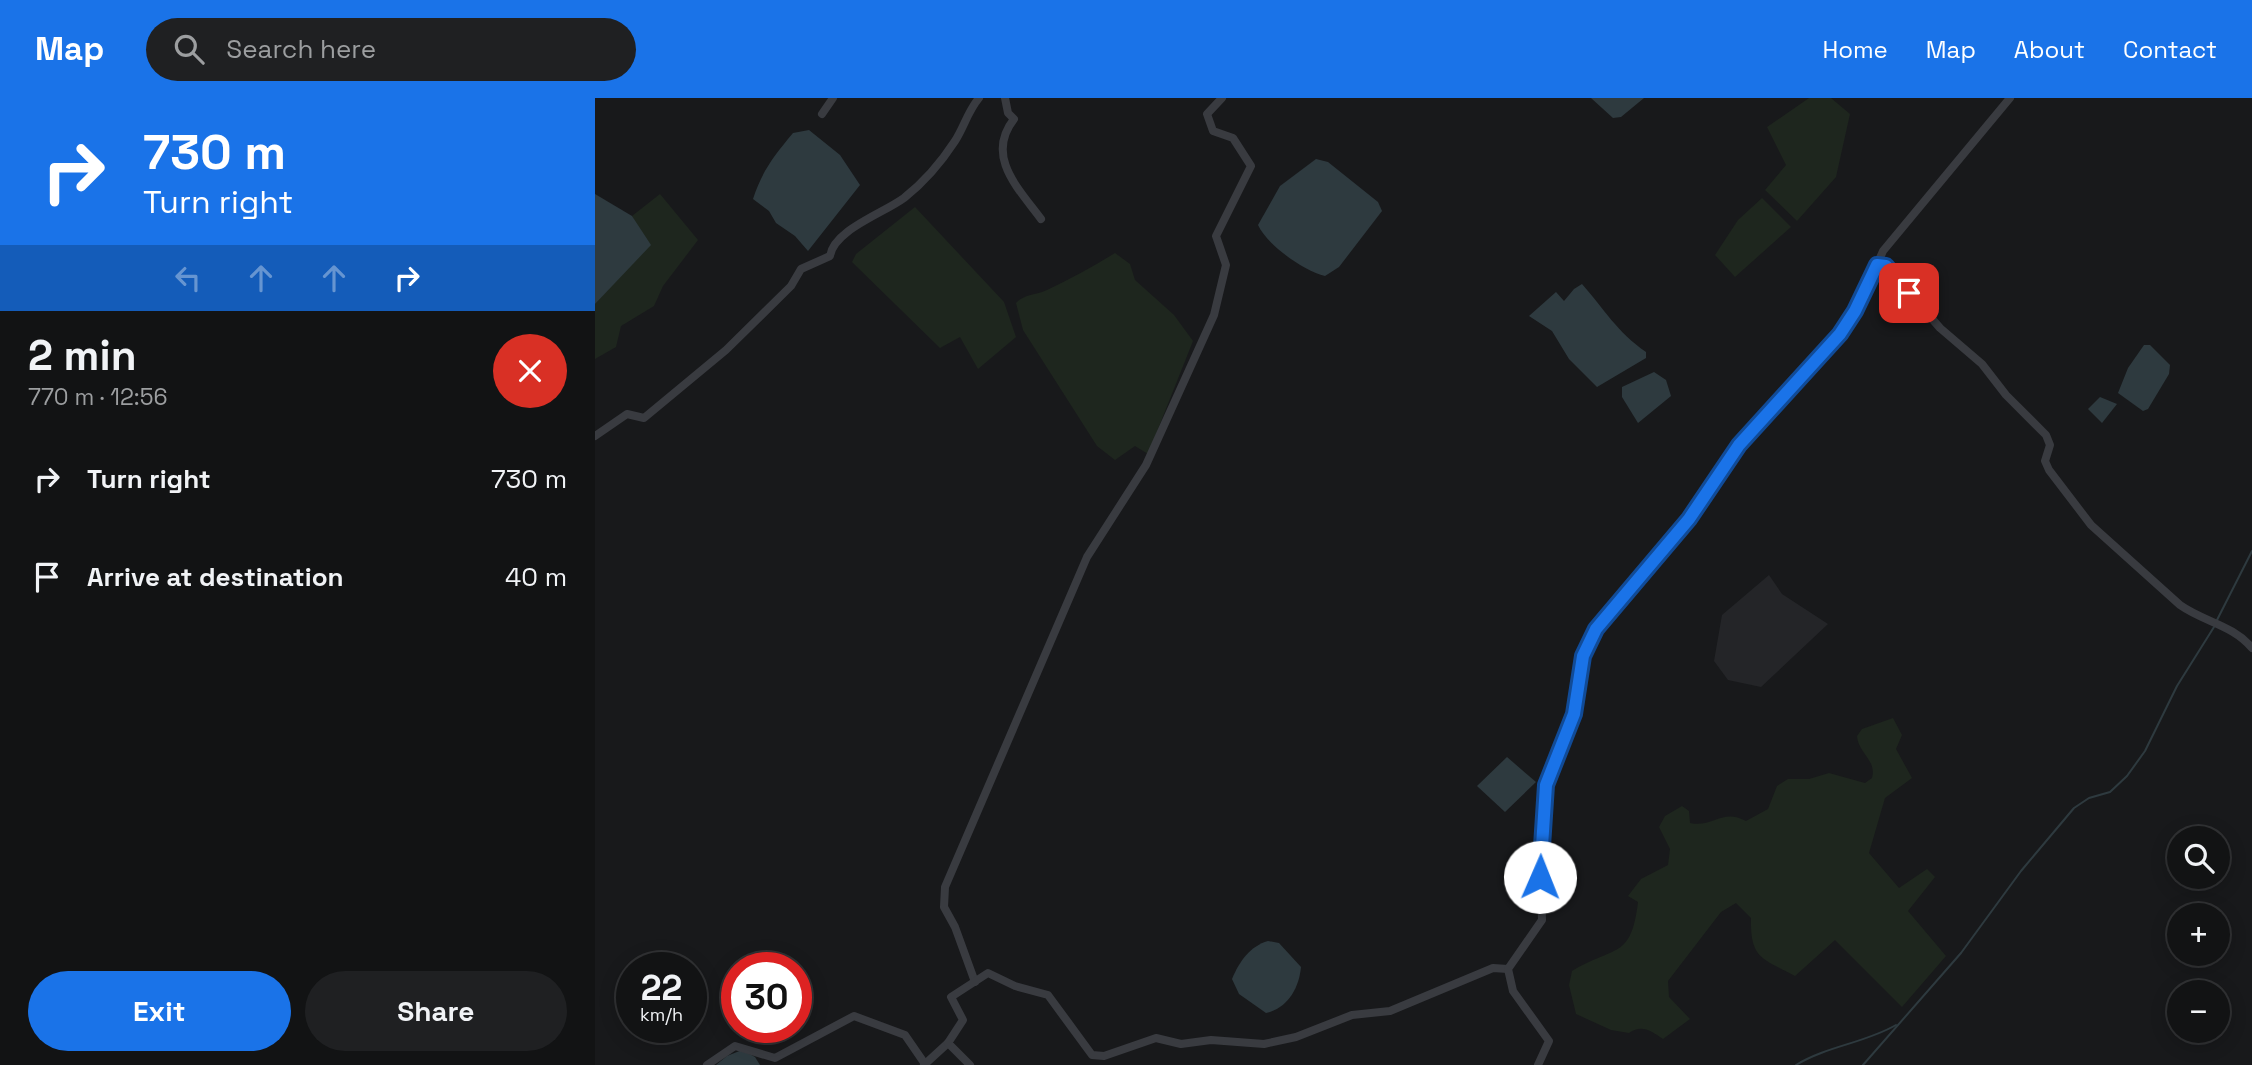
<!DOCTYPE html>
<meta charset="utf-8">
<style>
body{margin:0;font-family:"Space Grotesk",sans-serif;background:#1f2022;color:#f1f3f6;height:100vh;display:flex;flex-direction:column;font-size:26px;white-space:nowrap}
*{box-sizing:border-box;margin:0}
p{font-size:23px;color:#9c9ea0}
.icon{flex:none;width:38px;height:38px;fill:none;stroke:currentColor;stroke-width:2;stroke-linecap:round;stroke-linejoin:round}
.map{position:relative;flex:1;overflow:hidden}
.sheet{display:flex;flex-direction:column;background:#121314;width:595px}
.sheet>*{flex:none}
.top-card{background:#1a73e8;color:#fff;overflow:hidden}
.controls{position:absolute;left:1572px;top:728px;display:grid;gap:14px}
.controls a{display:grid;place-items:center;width:63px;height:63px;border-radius:50%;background:#121314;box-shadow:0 4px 18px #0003,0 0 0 2px #313234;font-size:35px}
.speed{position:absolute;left:21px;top:854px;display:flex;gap:14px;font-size:35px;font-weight:700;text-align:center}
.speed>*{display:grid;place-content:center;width:91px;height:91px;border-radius:50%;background:#121314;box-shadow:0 4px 18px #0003,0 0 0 2px #313234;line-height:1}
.speed small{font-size:18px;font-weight:400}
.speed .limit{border:10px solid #d22;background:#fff;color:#111}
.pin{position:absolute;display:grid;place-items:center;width:60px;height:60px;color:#fff;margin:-30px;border-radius:14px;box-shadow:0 4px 10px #0006}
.me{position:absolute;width:77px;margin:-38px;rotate:1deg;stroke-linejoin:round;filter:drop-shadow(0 0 5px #0008)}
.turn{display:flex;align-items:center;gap:24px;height:147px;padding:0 28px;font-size:32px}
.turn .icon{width:91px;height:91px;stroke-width:2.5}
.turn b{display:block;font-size:49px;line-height:60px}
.lanes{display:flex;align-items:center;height:66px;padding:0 28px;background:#0003;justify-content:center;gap:35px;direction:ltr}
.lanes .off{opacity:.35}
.round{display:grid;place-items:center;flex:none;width:74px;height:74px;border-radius:37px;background:#1f2022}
.head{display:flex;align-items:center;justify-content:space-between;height:119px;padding:0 28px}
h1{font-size:42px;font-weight:700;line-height:52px}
.primary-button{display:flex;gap:14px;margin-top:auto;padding:14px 28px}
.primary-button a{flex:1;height:80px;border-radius:42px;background:#1a73e8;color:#fff;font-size:28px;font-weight:700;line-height:80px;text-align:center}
.primary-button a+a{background:#1f2022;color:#f1f3f6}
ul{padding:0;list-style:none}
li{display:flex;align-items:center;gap:21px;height:98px;padding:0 28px}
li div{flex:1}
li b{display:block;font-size:26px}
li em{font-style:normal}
header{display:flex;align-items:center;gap:42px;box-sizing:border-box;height:98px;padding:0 35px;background:#1a73e8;color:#fff}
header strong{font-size:33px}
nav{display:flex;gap:38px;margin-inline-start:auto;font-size:24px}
.search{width:490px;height:63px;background:#1f2022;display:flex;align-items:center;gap:18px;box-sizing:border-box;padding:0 24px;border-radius:38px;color:#9c9ea0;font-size:26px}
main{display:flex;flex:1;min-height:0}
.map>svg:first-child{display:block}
.built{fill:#242528}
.green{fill:#1e261e}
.water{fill:#2e3a3f}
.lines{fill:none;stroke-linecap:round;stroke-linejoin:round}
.stream{stroke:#2e3a3f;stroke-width:2}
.minor{stroke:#393b40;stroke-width:8}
.route-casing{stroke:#114b97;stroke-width:18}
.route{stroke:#1a73e8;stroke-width:12}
</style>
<header>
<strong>Map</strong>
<div class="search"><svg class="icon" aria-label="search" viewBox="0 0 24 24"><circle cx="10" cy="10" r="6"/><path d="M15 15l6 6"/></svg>Search here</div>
<nav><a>Home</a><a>Map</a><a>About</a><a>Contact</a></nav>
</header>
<main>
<section class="sheet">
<div class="top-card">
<div class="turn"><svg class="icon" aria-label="right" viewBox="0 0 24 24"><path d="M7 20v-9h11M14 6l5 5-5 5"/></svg><div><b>730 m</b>Turn right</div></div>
<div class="lanes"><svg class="icon off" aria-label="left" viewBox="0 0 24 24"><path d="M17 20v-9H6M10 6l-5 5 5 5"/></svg><svg class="icon off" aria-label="ahead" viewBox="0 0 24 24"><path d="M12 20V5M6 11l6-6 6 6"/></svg><svg class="icon off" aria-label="ahead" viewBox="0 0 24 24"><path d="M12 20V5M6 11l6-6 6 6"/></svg><svg class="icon" aria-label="right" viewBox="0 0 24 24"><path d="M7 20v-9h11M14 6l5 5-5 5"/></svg></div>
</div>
<div class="head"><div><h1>2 min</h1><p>770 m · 12:56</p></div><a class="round" style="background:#d93025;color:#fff"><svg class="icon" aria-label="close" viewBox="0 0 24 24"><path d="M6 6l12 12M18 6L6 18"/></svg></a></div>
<ul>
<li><svg class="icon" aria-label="right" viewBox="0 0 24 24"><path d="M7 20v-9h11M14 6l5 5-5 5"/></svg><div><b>Turn right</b></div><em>730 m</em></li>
<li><svg class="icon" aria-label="arrive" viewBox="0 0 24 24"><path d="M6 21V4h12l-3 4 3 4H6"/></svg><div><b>Arrive at destination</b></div><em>40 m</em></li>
</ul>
<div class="primary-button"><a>Exit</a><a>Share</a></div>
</section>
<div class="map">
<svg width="1657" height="967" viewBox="0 0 1657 967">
<rect width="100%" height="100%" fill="#18191b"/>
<path class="built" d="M 1174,477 L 1187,496 L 1233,526 L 1166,589 L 1133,582 L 1119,563 L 1127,517 Z"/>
<g class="green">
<path d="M 1214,0 L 1236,0 L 1255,16 L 1241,79 L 1202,123 L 1170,92 L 1191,67 L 1172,29 Z"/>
<path d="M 65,96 L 103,142 L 68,188 L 59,208 L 26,228 L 21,249 L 0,261 L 0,206 L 23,180 L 45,135 L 37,118 Z"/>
<path d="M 1167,100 L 1196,129 L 1140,179 L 1120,157 L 1143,122 Z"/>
<path d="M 320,109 L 409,204 L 421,239 L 383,271 L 365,239 L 345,250 L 257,164 L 261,156 Z"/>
<path d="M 520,155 L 535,166 L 540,182 L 579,217 L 598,243 L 553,356 L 540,348 L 520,362 L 502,348 L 428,232 L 421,205 C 429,196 441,197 452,192 C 475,181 498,169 520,155 Z"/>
<path d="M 1298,620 L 1307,637 L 1301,651 L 1317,680 L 1290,700 L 1274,755 L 1304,790 L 1332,771 L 1340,779 L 1313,813 L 1351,858 L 1307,909 L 1240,842 L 1200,878 C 1167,860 1155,861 1156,820 L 1141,805 L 1126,814 L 1073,883 L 1074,899 L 1095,921 L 1068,941 C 1056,933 1047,926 1034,935 L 1016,932 L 981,916 L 974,887 L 977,873 C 1020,847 1036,862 1043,804 L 1033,798 L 1046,781 L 1073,767 L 1075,751 L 1064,729 L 1070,718 L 1087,708 L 1094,713 L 1095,725 C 1118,730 1127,710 1151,723 L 1173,711 L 1182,688 L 1193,681 L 1214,681 L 1234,675 L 1270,685 L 1277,680 C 1282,662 1263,655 1262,638 L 1267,631 Z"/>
</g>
<g class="water">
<path d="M 996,0 L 1049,0 L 1026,19 L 1018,20 Z"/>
<path d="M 214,32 L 245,57 L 265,87 L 213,153 L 200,138 L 181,125 L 174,113 L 158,101 C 167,73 179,58 198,35 Z"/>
<path d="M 721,61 L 733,64 L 783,104 L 787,113 L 744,169 L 730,178 C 709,173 672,147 663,127 L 685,88 Z"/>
<path d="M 0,96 L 37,118 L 56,147 L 0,206 Z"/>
<path d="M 987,186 C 1009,211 1022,234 1051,254 L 1051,260 L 1002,289 L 974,261 L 957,233 L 934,218 L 961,194 L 969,203 L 979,191 Z"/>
<path d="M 1549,247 L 1555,247 L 1575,267 L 1574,276 L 1553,311 L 1548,313 L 1523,295 L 1533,270 Z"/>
<path d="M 1059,274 L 1071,282 L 1076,298 L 1043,325 L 1027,299 L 1027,289 Z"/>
<path d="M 1505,299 L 1522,306 L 1507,325 L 1493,311 Z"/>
<path d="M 912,659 L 941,684 L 910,714 L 882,688 Z"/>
<path d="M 673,843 L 684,845 L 706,869 C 704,890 693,910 671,915 L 644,896 L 637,881 C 644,864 655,848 673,843 Z"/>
<path d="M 147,952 L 160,959 L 165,967 L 121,967 L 132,958 Z"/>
</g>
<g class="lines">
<g class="stream">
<path d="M 1622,522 L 1657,453"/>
<path d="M 1201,967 C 1232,948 1270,945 1301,927"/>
<path d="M 1268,967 L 1366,855 L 1426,773 L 1479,710 L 1494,700 L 1515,694 L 1532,678 L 1550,653 L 1582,588 L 1619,529"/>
</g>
<g class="minor">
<path d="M 410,0 L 413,15 L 419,21 C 390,58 423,90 446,121"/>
<path d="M 227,16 L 238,0"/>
<path d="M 1282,167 L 1291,168 L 1345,230 L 1387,266 L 1411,297 L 1451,337 L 1455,347 L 1450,363 L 1454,372 L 1496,427 L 1585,507 C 1609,524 1638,527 1657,550"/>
<path d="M 0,338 L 32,316 L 49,320 L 131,252 L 196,188 L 206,171 L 235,158 C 239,132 287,116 309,100 C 328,85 347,63 360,43 C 369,29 373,13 384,0"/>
<path d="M 380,884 L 360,829 L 349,809 L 350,789 L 492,459 L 551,367 L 619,217 L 631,167 L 621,138 L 656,68 L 638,40 L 618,33 L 612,16 L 627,0"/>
<path d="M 112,967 L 140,948 L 180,960 L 259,918 L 310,937 L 330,966"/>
<path d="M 329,967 L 353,945"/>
<path d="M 375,967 L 353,945 L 368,922 L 356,899 L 393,875 L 420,888 L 453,897 L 497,957 L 509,958 L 561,940 L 586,946 L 616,942 L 669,946 L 701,939 L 757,917 L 795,913 L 898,870 L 913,871"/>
<path d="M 943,967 L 954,943 L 918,893 L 913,871 L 947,822 L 945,760 L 952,687 L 979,616 L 988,559 L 1001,531 L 1109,402 L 1144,347 L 1245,236 L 1268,199 L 1288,153 L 1415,0"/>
</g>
</g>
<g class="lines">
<defs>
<path id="route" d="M 945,779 L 951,687 L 979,616 L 988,558 L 1001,531 L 1094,421 L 1144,347 L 1245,236 L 1260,213 L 1282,167 L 1291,168 L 1314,195"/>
</defs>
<use href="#route" class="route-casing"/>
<use href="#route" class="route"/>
</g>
</svg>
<div class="controls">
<a><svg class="icon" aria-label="search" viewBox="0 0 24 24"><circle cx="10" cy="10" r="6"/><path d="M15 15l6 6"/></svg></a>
<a>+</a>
<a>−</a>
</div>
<div class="speed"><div>22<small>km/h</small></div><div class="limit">30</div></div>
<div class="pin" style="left:1314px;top:195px;background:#d93025"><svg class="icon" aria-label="arrive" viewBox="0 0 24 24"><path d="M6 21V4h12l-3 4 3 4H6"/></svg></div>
<svg class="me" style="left:945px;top:779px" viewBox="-20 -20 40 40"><circle r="19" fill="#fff"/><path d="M0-13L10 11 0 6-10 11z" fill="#1a73e8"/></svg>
</div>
</main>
